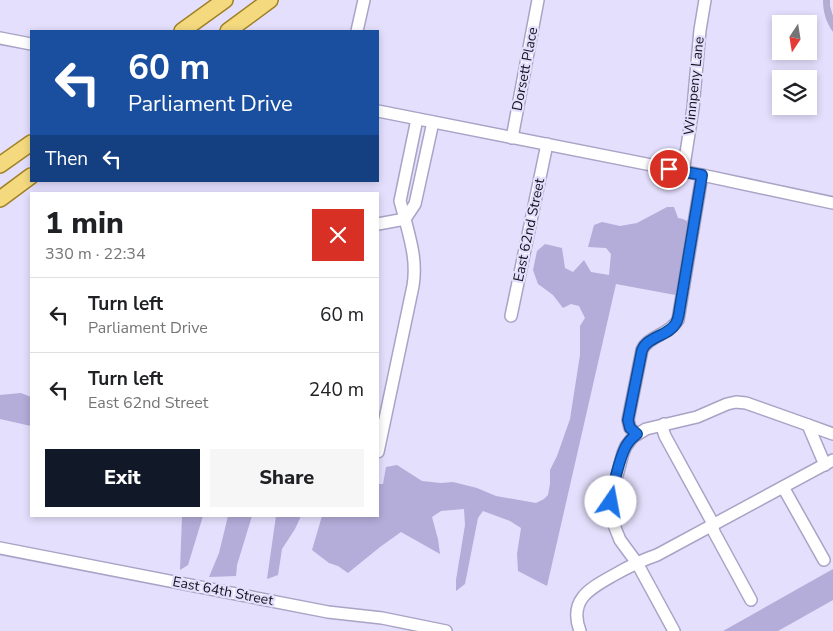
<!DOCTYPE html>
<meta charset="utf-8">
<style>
body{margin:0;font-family:"Nunito Sans",sans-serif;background:#f6f6f6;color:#202124;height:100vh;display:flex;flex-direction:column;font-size:19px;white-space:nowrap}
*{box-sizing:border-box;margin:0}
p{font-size:16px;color:#757577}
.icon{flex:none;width:28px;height:28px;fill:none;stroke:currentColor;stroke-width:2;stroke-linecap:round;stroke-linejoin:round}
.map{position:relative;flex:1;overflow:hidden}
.details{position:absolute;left:30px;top:192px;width:349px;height:325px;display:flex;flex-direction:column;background:#fff;border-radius:0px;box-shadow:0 2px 8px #0003}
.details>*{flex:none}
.banner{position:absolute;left:30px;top:30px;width:349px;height:152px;border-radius:0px;box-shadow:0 2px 8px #0003;background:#1a4fa0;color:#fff;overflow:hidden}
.needle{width:32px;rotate:192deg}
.tools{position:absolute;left:772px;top:15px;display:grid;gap:10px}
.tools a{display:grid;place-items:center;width:45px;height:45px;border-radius:0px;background:#fff;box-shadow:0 2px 8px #0003;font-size:25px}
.pin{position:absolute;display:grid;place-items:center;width:42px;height:42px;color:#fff;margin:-21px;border:2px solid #fff;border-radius:50%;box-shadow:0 1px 5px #0007}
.me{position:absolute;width:55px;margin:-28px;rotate:12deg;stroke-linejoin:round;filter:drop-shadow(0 0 4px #0008)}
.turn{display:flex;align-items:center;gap:18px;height:105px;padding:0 15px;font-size:22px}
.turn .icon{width:65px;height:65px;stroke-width:2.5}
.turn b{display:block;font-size:35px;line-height:42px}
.then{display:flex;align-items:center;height:48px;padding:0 15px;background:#0003;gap:10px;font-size:19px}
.round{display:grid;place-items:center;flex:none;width:52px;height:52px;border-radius:0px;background:#f6f6f6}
.headline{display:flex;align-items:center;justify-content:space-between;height:85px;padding:0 15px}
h1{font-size:30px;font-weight:800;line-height:38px}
.button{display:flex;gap:10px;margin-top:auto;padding:10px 15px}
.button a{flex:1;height:58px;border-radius:0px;background:#111827;color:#fff;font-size:20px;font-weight:800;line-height:58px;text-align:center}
.button a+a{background:#f6f6f6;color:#202124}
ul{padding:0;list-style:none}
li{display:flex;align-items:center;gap:15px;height:75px;padding:0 15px;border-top:1px solid #e0e0e0}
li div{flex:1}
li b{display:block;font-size:19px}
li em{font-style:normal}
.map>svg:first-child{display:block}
.green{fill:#b3acd3}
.forest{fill:#b4acd9}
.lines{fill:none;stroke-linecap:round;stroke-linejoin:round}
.minor-casing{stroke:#a9a3c6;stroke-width:14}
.major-casing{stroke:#a08225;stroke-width:18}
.minor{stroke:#fff;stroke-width:11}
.major{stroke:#f4d97f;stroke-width:15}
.route-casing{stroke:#114b97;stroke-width:12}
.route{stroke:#1a73e8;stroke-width:9}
.labels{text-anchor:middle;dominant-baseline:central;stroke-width:4.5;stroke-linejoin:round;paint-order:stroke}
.street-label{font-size:14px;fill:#14121e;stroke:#e4dffc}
</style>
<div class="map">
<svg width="833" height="631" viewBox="0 0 833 631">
<rect width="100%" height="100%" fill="#e4dffc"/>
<path class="green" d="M 823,0 L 830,0 L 830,6 L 833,16 L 833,32 C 826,22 823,12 823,0 Z"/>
<g class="forest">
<path d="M 667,207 L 674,207 L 678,218 L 683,219 L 697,226 L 686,297 L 616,284 L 547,586 L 518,571 L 517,554 L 521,528 L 510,521 L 483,511 L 478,518 L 465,584 L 456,591 L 456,580 L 465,525 L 464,509 L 441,511 L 432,517 L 438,539 L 440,554 L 401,532 L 380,547 L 348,573 L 338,566 L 329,563 L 312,550 L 322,516 L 378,516 L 378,484 L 383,484 L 386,467 L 397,465 L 422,481 L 441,483 L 453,482 L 477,488 L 496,496 L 536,503 L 544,499 L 548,495 L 550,484 L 550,470 L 557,456 L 570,419 L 580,355 L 580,326 L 585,318 L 579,306 L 571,304 L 563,308 L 553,295 L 538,284 L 533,270 L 537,251 L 545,244 L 562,248 L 565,268 L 573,272 L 584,260 L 591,272 L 609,275 L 611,254 L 606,248 L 588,247 L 594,225 L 602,222 L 620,226 L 637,223 Z"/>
<path d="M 21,393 L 31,397 L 31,426 L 0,419 L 0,395 Z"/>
<path d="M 182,516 L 203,516 L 188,565 L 180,570 Z"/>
<path d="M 228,516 L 252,516 L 237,565 L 236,576 L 209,577 L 219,553 Z"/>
<path d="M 276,516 L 301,516 L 295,529 L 282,549 L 278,575 L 267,579 Z"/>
<path d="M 833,569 L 833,600 L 778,631 L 723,631 Z"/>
</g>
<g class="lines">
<defs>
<g id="minor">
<path d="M 357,31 L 364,0"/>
<path d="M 0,38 L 31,44"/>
<path d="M 378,111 L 702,175 L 833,203"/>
<path d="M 417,119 L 400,201 L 405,219 L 415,204 L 433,122"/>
<path d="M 512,138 L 538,0"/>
<path d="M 683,172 L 693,108 L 700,30 L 705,0"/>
<path d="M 378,224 L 405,219 C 411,242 417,262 413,286 L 378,452"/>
<path d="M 511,316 L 547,144"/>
<path d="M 664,424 L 663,430 L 665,436 L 711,520 L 714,532 L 751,600"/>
<path d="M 808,425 L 833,434"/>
<path d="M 637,434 L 630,428 L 628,420 L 642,350 C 648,336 669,335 678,320 L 702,175"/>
<path d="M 783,487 L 824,560"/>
<path d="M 0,548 L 328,612 L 382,618 L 446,631"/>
<path d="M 580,631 C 568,599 591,588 614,575 C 628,567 642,560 657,555 L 833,460"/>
<path d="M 674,631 L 637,563 L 620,540 L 614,525 L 611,510 L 611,498 L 623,453 L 626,446 L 633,437 L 646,429 L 697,417 L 727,404 L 736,402 L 746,403 L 808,425 L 825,465"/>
</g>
<g id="major">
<path d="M 182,31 L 225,0"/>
<path d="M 228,31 L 270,0"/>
<path d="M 0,165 L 31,143"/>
<path d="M 0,199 L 31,176"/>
</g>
</defs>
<use href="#minor" class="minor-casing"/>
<use href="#major" class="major-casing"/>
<use href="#minor" class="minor"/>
<use href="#major" class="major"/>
</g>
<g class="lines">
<defs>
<path id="route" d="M 611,502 C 612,489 620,457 626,446 C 629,441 633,437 637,434 L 630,428 L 628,420 L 642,350 C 648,336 669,336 676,323 C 679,318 679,312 680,307 L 702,175 L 669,169"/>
</defs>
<use href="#route" class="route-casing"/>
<use href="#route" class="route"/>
</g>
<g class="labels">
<g class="street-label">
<text transform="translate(525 69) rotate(-79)">Dorsett Place</text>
<text transform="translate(694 86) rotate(-84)">Winnpeny Lane</text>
<text transform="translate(529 230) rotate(-78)">East 62nd Street</text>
<text transform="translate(223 591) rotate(11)">East 64th Street</text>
</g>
</g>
</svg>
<div class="tools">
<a><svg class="needle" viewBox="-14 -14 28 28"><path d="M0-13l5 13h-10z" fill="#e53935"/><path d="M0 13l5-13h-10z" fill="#757577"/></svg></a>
<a><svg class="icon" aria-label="layers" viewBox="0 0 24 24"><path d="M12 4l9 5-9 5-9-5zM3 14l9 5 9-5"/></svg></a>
</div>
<div class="pin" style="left:669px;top:169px;background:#d93025"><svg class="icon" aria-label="arrive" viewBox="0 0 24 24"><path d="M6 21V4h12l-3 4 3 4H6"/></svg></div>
<svg class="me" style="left:611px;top:502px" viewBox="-20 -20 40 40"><circle r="19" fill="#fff"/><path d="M0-13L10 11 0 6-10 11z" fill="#1a73e8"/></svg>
<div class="banner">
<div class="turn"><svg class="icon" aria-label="left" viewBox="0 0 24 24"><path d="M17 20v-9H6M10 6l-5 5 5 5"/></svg><div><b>60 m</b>Parliament Drive</div></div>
<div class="then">Then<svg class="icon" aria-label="left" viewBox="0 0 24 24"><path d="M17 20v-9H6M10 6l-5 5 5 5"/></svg></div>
</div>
<section class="details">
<div class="headline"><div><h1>1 min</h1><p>330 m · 22:34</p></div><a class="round" style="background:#d93025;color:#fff"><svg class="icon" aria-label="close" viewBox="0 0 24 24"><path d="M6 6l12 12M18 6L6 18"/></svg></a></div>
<ul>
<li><svg class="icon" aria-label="left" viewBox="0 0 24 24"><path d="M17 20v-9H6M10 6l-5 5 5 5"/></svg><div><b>Turn left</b><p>Parliament Drive</p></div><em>60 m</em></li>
<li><svg class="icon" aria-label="left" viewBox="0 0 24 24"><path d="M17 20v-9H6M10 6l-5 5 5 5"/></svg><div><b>Turn left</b><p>East 62nd Street</p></div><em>240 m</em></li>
</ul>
<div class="button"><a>Exit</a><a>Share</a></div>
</section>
</div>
